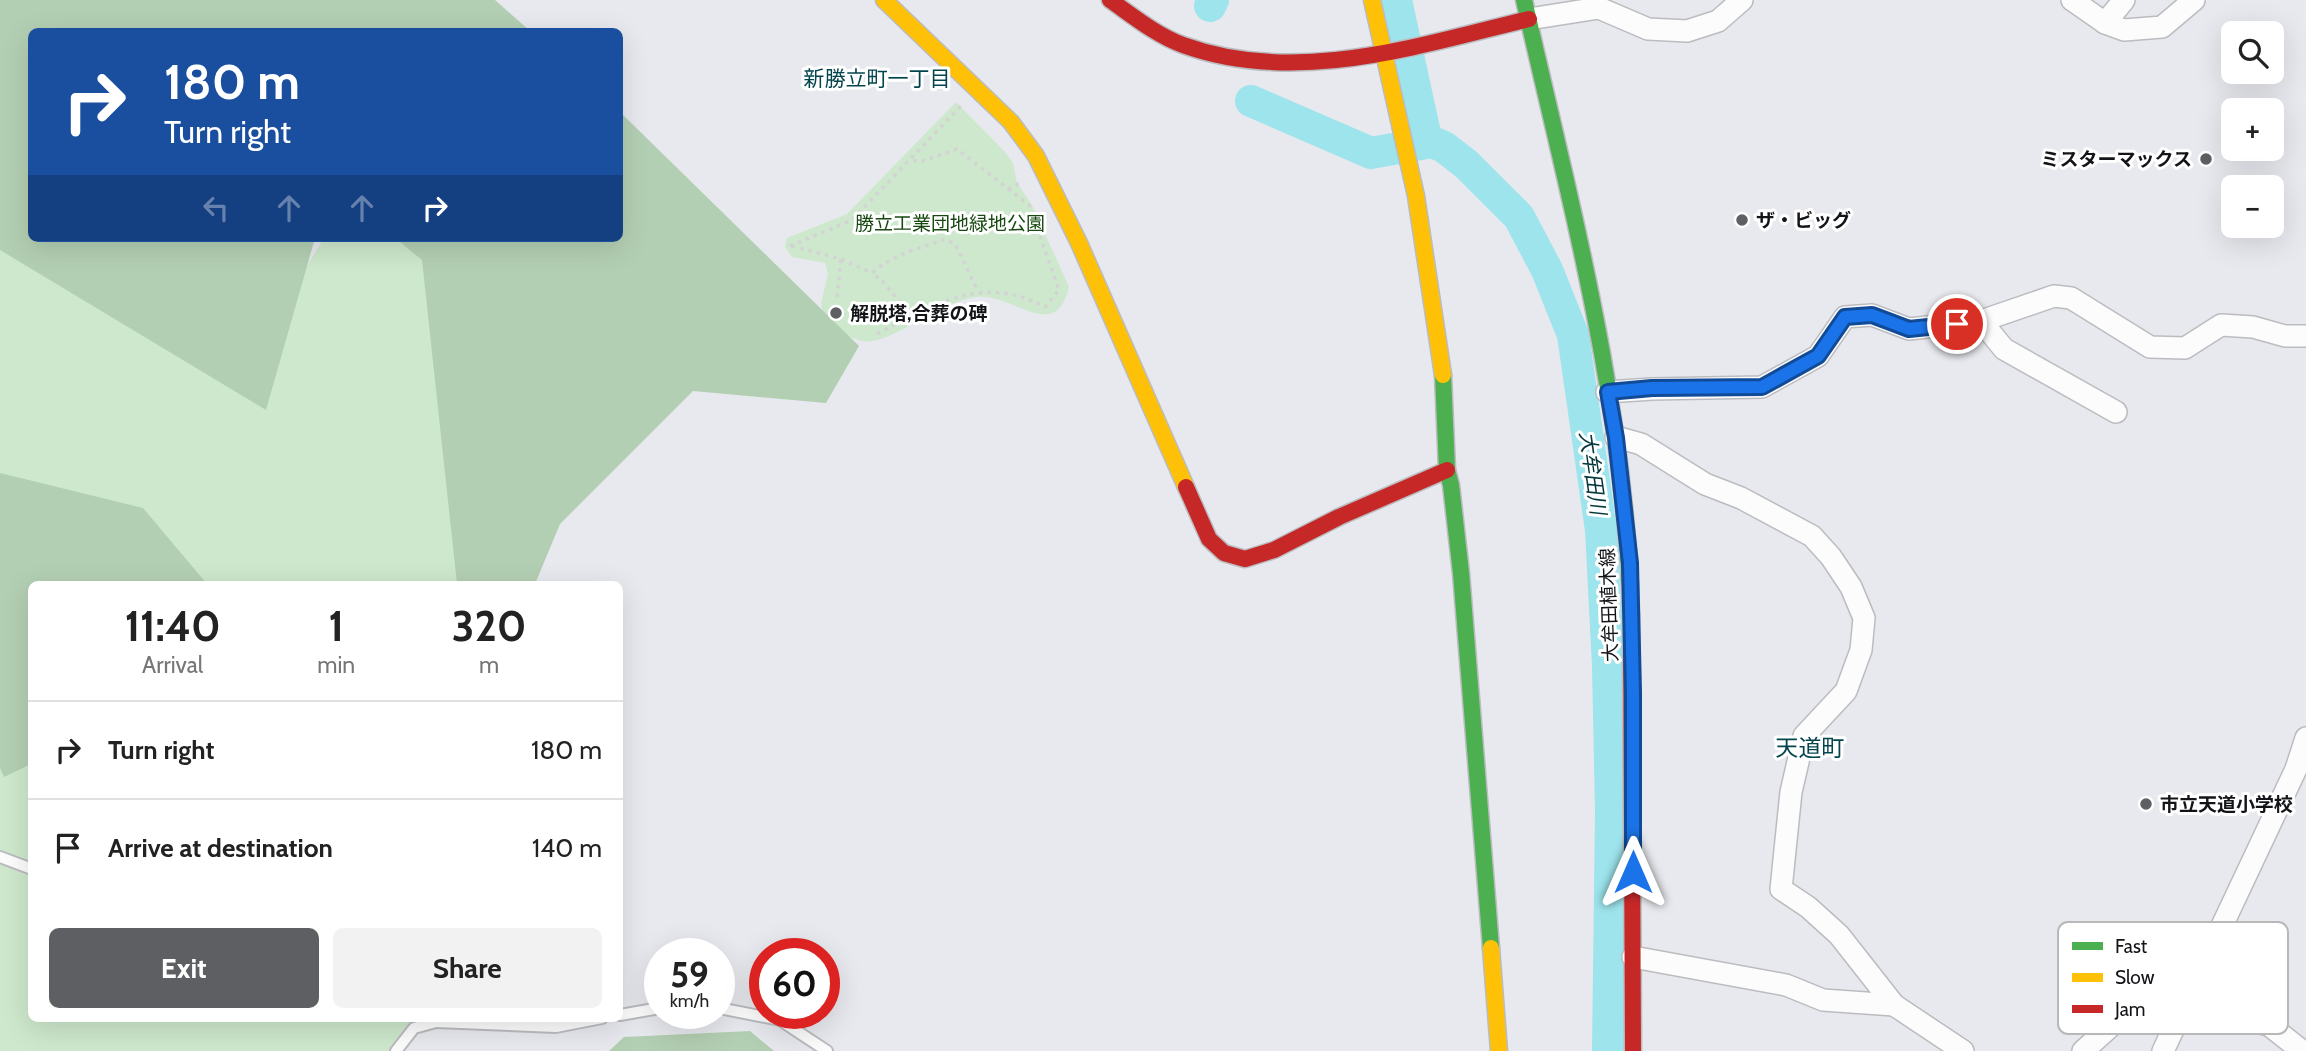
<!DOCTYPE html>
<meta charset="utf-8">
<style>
body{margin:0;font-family:Cabin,"Noto Sans JP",sans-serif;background:#f2f2f2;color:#222;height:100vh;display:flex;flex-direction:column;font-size:26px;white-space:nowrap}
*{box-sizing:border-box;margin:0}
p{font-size:23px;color:#767676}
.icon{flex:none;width:38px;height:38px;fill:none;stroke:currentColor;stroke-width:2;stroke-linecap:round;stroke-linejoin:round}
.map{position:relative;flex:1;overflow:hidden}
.drawer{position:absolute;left:28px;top:581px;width:595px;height:441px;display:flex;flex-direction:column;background:#fff;border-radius:10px;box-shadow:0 7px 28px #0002}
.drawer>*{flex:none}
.top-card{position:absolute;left:28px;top:28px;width:595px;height:214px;border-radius:10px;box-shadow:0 7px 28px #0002;background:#1a4fa0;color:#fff;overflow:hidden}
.controls{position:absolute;left:2221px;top:21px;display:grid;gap:14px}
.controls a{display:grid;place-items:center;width:63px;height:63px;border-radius:10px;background:#fff;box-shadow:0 7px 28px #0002;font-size:35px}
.speed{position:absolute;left:644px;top:938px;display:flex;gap:14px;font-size:35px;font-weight:700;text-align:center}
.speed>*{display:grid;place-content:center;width:91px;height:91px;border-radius:50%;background:#fff;box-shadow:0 7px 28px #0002;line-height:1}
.speed small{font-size:18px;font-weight:400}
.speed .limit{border:10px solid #d22;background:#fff;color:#111}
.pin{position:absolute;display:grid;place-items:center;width:60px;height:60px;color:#fff;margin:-30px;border:4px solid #fff;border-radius:50%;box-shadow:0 2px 7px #0007}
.me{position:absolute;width:77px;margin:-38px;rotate:0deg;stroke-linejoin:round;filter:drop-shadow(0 0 5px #0008)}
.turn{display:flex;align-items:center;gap:24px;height:147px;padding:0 21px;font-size:32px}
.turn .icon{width:91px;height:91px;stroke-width:2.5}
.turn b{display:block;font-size:49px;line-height:60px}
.lanes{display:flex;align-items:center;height:66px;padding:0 21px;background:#0003;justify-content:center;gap:35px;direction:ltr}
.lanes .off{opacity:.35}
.eta{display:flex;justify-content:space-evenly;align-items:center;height:119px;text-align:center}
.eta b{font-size:42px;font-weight:700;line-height:49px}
.primary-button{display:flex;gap:14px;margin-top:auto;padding:14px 21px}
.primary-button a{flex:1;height:80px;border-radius:10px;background:#5e5f62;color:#fff;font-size:28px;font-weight:700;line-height:80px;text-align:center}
.primary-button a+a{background:#f2f2f2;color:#222}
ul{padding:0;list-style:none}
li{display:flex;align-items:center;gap:21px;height:98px;padding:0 21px;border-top:2px solid #e0e0e0}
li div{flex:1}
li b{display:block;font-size:26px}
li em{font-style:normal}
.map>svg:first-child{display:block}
.green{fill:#cde8cc}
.forest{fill:#b3cfb3}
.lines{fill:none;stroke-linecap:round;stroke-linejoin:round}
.river{stroke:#9de4ec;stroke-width:32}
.lane-casing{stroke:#bbbcc0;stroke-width:14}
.street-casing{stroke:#bbbcc0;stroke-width:24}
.fast-casing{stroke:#bbbcc0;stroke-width:19}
.slow-casing{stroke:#bbbcc0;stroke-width:19}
.jam-casing{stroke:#bbbcc0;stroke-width:19}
.path{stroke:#d3d3d4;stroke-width:3.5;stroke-dasharray:3.5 5;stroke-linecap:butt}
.lane{stroke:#fcfcfc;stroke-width:10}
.street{stroke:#fcfcfc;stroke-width:21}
.fast{stroke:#4caf50;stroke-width:16}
.slow{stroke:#ffc107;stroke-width:16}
.jam{stroke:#c62828;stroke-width:16}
.route-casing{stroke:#114b97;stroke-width:18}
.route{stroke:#1a73e8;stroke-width:12}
.poi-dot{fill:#5e5f62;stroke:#fff;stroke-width:2.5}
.labels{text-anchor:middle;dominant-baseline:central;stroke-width:6;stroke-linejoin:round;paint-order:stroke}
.poi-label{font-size:19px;font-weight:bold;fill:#131417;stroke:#fff;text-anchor:start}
.park-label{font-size:19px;fill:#164810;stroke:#fff}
.street-label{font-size:19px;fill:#131417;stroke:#fff}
.neighbourhood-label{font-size:21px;fill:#04454d;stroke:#fff}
.water-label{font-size:21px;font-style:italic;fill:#05383c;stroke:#fff}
.quarter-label{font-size:23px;fill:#04454d;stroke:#fff}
.key{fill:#fff;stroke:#b8b8b9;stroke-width:2}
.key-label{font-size:19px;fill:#131417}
</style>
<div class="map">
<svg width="2306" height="1051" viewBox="0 0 2306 1051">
<rect width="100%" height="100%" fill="#e8e9ee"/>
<g class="green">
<path d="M 956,102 L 1005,152 L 1013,163 L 1017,183 L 1032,205 L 1069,287 C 1055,344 1015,294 977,297 C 942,300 887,347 863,341 C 849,338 836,331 824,324 L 821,303 L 828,274 L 825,263 L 792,257 L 785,247 L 787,238 L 847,214 Z"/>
<path d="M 324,238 L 402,238 L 449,263 L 470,584 L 32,584 L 32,1018 L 413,1019 L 403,1051 L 0,1051 L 0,248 L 235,382 Z"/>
</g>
<g class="forest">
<path d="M 0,0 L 495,0 L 530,31 L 32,32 L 32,238 L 315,238 L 266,410 L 0,250 Z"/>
<path d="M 620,112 L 859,346 L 826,403 L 693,391 L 560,524 L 535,584 L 457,584 L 422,260 L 395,238 L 620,238 Z"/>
<path d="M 0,473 L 143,508 L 207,584 L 32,584 L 31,619 L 29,620 L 32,628 L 31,764 L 4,777 L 0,768 Z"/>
<path d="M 750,1031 L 774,1051 L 609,1051 L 624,1037 Z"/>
</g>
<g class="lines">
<g class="river">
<path d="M 1396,0 L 1427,143"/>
<path d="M 1210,6 L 1213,0"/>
<path d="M 1251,101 L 1371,153 L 1432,142 L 1444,147 L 1466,164 L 1519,217 L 1547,270 L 1573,335 L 1601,530 L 1608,666 L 1611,812 L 1608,1051"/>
</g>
<defs>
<g id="lane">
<path d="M 0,857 L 32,869"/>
<path d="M 719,1008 L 780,1020 L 827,1051"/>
<path d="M 620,1015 L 660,1008"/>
<path d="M 425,1018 L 436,1022 L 556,1027 L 602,1018"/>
<path d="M 396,1051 L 414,1028 L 436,1022"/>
</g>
<g id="street">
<path d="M 2072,0 L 2105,23 L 2124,30 L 2162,27 L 2194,0"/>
<path d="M 1529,19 L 1599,8 L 1648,29 L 1687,31 L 1718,21 L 1742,0"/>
<path d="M 2105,23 L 2124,0"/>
<path d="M 1981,321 L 2004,349 L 2116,412"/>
<path d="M 1607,392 L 1652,389 L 1762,387 L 1818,356 L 1845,317 L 1872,315 L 1909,329 L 1981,321 L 2054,296 L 2071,298 L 2150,347 L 2185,348 L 2221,325 L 2253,327 L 2285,336 L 2306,336"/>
<path d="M 1616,437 L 1641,444 L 1705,484 L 1741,498 L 1812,536 L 1831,557 L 1851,587 L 1864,618 L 1861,650 L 1846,691 L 1804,736 L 1791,792 L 1781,889 L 1808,907 L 1839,935 L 1894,1005 L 1963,1051"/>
<path d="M 1633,957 L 1786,985 L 1823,1000 L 1894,1005"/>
<path d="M 2207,959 L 2251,1021 L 2269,1025 L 2302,1051"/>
<path d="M 2083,1051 L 2197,949 L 2216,939"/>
<path d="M 2163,1051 L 2296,769 L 2306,738"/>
</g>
<g id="fast">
<path d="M 1524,0 C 1570,202 1626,407 1631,615"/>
<path d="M 1443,375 L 1447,470 L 1451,485 L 1461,573 L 1491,948"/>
</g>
<g id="slow">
<path d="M 884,0 L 1011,122 L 1036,156 L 1079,243 L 1186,487"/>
<path d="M 1372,0 L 1416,196 L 1443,375"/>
<path d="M 1491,948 L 1499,1051"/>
</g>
<g id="jam">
<path d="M 1110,0 C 1133,16 1156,35 1183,45 C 1296,86 1417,46 1529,19"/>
<path d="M 1186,487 L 1209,539 L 1224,553 L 1245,559 L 1274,550 L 1339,517 L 1447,470"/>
<path d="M 1631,615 L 1633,1051"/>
</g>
</defs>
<use href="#lane" class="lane-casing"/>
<use href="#street" class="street-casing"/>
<use href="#fast" class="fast-casing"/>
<use href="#slow" class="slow-casing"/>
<use href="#jam" class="jam-casing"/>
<g class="path">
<path d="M 1008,189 L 1022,182"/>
<path d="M 790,246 L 852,220 L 962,105"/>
<path d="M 792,246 L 841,259 L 872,273"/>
<path d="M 837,297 L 841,259"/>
<path d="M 912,316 L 883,282 L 872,273 C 892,255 921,248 945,239 L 955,244 L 978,291"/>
<path d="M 877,334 C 932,305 983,273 1045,307 L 1059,290 L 1029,205 L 957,149 L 919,162 L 910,159"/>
</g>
<use href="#lane" class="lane"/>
<use href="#street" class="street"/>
<use href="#fast" class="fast"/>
<use href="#slow" class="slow"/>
<use href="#jam" class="jam"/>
</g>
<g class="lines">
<defs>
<path id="route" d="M 1633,872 L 1633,692 L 1630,563 L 1616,438 L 1608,392 L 1652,388 L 1762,387 L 1818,356 L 1845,317 L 1872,315 L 1909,329 L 1957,324"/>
</defs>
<use href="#route" class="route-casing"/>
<use href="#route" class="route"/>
</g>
<g class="poi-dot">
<circle cx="2206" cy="159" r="7"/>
<circle cx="1742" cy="220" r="7"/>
<circle cx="836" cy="313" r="7"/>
<circle cx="2146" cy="804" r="7"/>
</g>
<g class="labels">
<g class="poi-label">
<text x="2192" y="159" text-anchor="end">ミスターマックス</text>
<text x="1756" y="220">ザ・ビッグ</text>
<text x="850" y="313">解脱塔,合葬の碑</text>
<text x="2160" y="804">市立天道小学校</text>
</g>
<g class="park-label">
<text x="950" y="223">勝立工業団地緑地公園</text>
</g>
<g class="street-label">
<text transform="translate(1609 605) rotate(-92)">大牟田植木線</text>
</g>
<g class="neighbourhood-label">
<text x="877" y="78">新勝立町一丁目</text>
</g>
<g class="water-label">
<text transform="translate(1593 473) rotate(82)">大牟田川</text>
</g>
<g class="quarter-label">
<text x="1810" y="748">天道町</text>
</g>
</g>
<rect x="2058" y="922" width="230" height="112" rx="10" class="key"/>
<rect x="2072" y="942" width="31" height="8" fill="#4caf50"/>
<rect x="2072" y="973" width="31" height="9" fill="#ffc107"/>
<rect x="2072" y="1005" width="31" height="8" fill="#c62828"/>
<g class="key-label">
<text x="2115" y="953">Fast</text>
<text x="2115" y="984">Slow</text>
<text x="2115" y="1016">Jam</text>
</g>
</svg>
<div class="controls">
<a><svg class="icon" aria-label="search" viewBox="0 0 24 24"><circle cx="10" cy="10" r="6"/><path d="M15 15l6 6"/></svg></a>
<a>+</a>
<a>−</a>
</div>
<div class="speed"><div>59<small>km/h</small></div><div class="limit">60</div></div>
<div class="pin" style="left:1957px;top:324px;background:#d93025"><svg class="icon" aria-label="arrive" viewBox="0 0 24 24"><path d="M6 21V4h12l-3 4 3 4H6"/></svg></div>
<svg class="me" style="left:1633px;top:872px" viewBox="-20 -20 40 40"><path d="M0-17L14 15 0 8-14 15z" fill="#1a73e8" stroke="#fff" stroke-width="4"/></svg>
<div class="top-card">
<div class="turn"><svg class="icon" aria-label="right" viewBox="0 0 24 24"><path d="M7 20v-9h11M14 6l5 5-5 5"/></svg><div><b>180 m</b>Turn right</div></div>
<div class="lanes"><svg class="icon off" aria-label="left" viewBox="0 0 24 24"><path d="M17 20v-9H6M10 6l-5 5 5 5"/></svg><svg class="icon off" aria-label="ahead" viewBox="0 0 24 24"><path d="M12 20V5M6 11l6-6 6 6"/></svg><svg class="icon off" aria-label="ahead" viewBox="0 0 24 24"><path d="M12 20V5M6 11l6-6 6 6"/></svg><svg class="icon" aria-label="right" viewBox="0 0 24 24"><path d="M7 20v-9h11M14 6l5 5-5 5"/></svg></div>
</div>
<section class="drawer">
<div class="eta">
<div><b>11:40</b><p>Arrival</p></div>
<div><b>1</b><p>min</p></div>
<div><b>320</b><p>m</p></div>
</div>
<ul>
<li><svg class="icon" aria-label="right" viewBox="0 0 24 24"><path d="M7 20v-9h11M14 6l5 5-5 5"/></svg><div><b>Turn right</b></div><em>180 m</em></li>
<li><svg class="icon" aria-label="arrive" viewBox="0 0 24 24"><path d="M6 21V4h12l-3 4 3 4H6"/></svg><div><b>Arrive at destination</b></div><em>140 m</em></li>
</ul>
<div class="primary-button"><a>Exit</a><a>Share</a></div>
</section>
</div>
